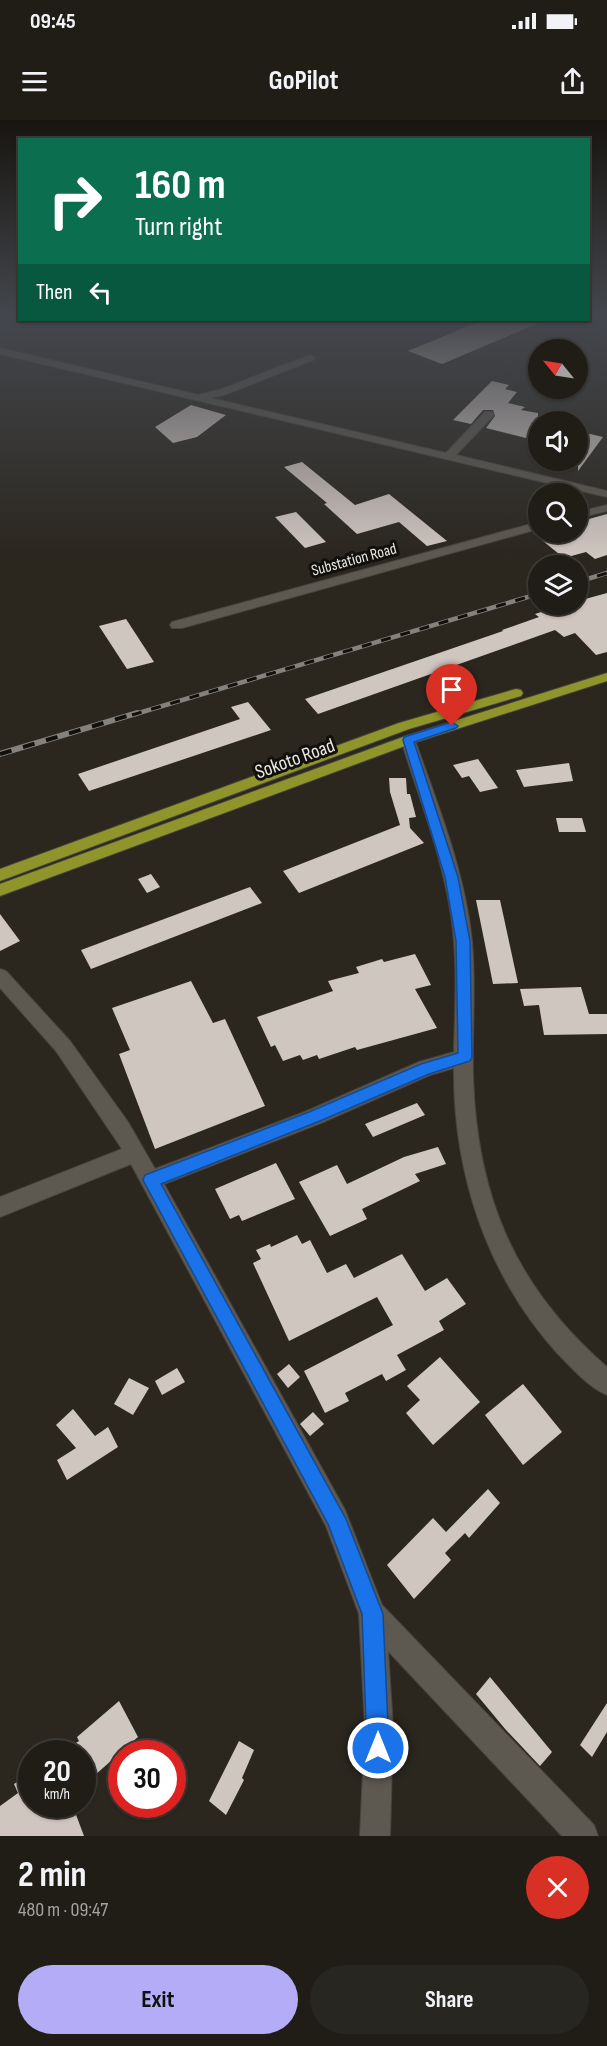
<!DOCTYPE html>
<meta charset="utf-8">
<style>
body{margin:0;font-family:"Sofia Sans Condensed",sans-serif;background:#282620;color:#f1f3f6;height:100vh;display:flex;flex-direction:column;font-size:22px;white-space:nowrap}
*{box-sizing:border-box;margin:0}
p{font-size:20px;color:#a2a2a1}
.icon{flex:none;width:33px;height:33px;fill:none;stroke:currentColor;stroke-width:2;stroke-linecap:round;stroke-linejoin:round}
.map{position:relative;height:1716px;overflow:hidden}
.side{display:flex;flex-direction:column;background:#201d17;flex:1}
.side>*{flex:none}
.hud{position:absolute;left:18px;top:18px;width:572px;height:183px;border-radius:0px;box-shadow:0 2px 4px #0004,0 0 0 2px #3d3b36;background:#0b6e4f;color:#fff;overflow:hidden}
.needle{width:39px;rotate:300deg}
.fabs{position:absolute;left:528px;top:219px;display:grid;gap:12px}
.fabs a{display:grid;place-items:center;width:60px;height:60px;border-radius:50%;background:#201d17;box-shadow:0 2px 4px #0004,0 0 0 2px #3d3b36;font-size:30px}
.speed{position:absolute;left:18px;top:1620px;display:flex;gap:12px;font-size:30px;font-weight:700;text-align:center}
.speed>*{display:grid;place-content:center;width:78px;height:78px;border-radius:50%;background:#201d17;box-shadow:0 2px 4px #0004,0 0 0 2px #3d3b36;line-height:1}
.speed small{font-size:15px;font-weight:400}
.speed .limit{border:9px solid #d22;background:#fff;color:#111}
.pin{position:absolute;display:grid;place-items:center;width:51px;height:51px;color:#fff;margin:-62px -26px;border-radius:50% 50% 50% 0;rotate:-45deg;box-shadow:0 0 6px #0007}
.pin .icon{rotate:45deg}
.me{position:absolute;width:66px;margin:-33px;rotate:0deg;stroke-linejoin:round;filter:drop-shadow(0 0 4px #0008)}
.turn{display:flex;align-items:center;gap:21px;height:126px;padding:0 18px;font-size:27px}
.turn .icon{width:78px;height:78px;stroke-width:2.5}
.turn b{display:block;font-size:42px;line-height:51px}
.then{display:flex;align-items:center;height:57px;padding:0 18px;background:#0003;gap:12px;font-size:22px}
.round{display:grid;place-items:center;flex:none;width:63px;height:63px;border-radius:32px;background:#282620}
.summary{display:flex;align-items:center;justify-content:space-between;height:102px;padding:0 18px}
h1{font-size:36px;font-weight:700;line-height:45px}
.button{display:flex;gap:12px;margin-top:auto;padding:12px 18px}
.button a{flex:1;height:69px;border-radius:36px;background:#b5acf8;color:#111;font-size:24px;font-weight:700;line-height:69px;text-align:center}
.button a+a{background:#282620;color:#f1f3f6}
.status{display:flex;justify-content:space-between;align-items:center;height:42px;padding:0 30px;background:#201d17;direction:ltr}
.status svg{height:16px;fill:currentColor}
header{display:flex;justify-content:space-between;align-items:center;height:78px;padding:0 18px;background:#201d17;font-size:27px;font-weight:700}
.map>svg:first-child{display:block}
.building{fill:#d0c6c0}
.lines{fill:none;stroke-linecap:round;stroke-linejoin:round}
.street-casing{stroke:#47443d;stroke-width:2}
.primary-casing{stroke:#47443d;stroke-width:2}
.street{fill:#5d5850;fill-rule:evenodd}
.primary{fill:#8f952b;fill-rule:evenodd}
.rail-far1-casing{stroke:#85827b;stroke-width:4.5}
.rail-casing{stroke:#85827b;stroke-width:6}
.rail-far1{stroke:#12100d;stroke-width:3;stroke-dasharray:10;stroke-linecap:butt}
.rail{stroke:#12100d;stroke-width:4;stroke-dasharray:12;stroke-linecap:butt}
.route{fill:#1a73e8;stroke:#114b97;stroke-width:1.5}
.labels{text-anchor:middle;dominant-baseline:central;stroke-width:6;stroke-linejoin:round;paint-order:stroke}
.far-street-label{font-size:16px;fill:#eae8e3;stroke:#12100d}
.street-label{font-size:20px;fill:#eae8e3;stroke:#12100d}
</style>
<div class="status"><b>09:45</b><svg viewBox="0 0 49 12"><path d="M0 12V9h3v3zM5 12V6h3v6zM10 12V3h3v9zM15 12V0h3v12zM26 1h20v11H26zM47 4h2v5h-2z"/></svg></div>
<header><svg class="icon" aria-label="menu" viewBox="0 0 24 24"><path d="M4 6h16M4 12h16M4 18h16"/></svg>GoPilot<svg class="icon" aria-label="share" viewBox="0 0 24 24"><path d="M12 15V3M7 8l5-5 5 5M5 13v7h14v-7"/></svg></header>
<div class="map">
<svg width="607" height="1716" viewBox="0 0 607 1716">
<rect width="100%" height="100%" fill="#2b271f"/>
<g class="building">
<path d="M 483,200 L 546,200 L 442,244 L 408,231 Z"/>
<path d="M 492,261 L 509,265 L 505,269 L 517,272 L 508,283 L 525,287 L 521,290 L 538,293 L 538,321 L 486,308 L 495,296 L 493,290 L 483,290 L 471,304 L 453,300 Z"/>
<path d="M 191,285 L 226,295 L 197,317 L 173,323 L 155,307 Z"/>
<path d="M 578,311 L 603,317 L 578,351 Z"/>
<path d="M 302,342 L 355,385 L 389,374 L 447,421 L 427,426 L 399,402 L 357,414 L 324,384 L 327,383 L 284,347 Z"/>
<path d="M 296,392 L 326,422 L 305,428 L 275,397 Z"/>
<path d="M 607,394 L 607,435 L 595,439 L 586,432 L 564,438 L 533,413 L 578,412 L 578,402 Z"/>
<path d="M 607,473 L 607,532 L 596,535 L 575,513 L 564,517 L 555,510 L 318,594 L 305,579 L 503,511 L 502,510 L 539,497 L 535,494 L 565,484 L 578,484 L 578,481 Z"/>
<path d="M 126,499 L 154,542 L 127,549 L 99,506 Z"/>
<path d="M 248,582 L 271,610 L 89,671 L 78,654 L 240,599 L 231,587 Z"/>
<path d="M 478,639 L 498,668 L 480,672 L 469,656 L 462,658 L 453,645 Z"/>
<path d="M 569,643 L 573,661 L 524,667 L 516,650 Z"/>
<path d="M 389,658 L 406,658 L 407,674 L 410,674 L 416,697 L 409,698 L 410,708 L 424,723 L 299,773 L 283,751 L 400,705 L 390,672 Z"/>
<path d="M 556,698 L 582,698 L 586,712 L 559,712 Z"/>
<path d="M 151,754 L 160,767 L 147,773 L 138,759 Z"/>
<path d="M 250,767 L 262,783 L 91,849 L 81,830 Z"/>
<path d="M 476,780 L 500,780 L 518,863 L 493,864 Z"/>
<path d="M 0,794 L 20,821 L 0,831 Z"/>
<path d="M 415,834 L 431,865 L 415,869 L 437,908 L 357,930 L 355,927 L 319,939 L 317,935 L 303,940 L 300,935 L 283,941 L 275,925 L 271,927 L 257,897 L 333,871 L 328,861 L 359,853 L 356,847 L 382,839 L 384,842 Z"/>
<path d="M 191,861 L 213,903 L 225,899 L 265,986 L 155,1029 L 119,934 L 130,930 L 112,888 Z"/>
<path d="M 581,867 L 589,894 L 607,894 L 607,914 L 544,915 L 539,885 L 524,886 L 520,869 Z"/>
<path d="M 417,983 L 425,995 L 373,1017 L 365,1004 Z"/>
<path d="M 438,1027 L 446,1044 L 415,1054 L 420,1061 L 362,1089 L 367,1099 L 330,1116 L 299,1062 L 337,1045 L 347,1064 L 404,1037 Z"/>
<path d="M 276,1043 L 295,1079 L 242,1101 L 239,1095 L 230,1099 L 215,1069 Z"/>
<path d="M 297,1115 L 302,1124 L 310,1120 L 327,1153 L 346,1144 L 354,1158 L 402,1134 L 425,1171 L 447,1158 L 466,1184 L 439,1201 L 444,1210 L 397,1235 L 406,1250 L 386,1261 L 382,1254 L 345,1273 L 349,1281 L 325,1293 L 304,1251 L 393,1205 L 377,1177 L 289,1221 L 253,1143 L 261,1139 L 256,1130 L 270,1124 L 271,1127 Z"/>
<path d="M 440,1237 L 480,1282 L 433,1325 L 406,1293 L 420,1280 L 407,1266 Z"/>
<path d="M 289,1244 L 300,1257 L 288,1268 L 277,1254 Z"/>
<path d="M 177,1248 L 185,1262 L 162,1275 L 155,1261 Z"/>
<path d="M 129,1258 L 149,1268 L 133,1295 L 114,1284 Z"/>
<path d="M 523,1264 L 562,1312 L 523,1345 L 485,1295 Z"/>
<path d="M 73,1289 L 95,1316 L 108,1307 L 118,1327 L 67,1360 L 57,1340 L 76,1328 L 56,1305 Z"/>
<path d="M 313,1292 L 324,1304 L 310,1316 L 300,1304 Z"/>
<path d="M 488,1369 L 500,1383 L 469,1418 L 465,1413 L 445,1433 L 451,1440 L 414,1479 L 387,1445 L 433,1398 L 446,1412 Z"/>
<path d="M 490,1557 L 552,1632 L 540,1646 L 506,1610 L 476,1574 Z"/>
<path d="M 119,1581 L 138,1617 L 95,1655 L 85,1634 L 59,1634 L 79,1621 L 77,1617 Z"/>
<path d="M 607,1583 L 607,1612 L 592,1637 L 580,1625 Z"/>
<path d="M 239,1621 L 254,1630 L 242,1658 L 244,1660 L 226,1695 L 209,1681 Z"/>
<path d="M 32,1652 L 32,1684 L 72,1684 L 84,1716 L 0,1716 L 0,1686 L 18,1673 L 14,1664 Z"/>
</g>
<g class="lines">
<defs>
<g id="street">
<path d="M 0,228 L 198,275 L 219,270 L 310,235 L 315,238 L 313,240 L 224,275 L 210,278 L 446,333 L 485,292 L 493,292 L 493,296 L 456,335 L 607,371 L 607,377 L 0,234 Z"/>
<path d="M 607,385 L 607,391 L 578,398 L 578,392 Z"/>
<path d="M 538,402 L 538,409 L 182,508 L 172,508 L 170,505 L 172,502 Z"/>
<path d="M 408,615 L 415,620 C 438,686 465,751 472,821 C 476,866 472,912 473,956 C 477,1077 515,1167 607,1247 L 607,1275 C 588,1267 572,1248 558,1234 C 487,1156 453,1053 454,948 L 430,955 L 321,1003 L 164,1064 L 345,1390 L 382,1485 L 594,1705 L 598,1716 L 562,1716 L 388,1531 L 393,1607 L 390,1716 L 360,1716 L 365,1607 L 359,1494 L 326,1406 L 131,1044 L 0,1097 L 0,1077 L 122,1029 L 56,931 L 0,868 L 0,849 L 6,851 L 70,921 L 128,1002 L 155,1049 L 307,991 L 419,942 L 454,932 C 455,887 458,841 451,795 C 442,735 419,678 401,620 Z"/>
</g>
<g id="primary">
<path d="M 607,553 L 607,561 L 413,623 L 0,776 L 0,764 L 403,617 Z"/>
<path d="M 516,569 L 521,570 L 523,573 L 521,576 L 409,609 L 0,761 L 0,749 L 399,603 Z"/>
</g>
</defs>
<use href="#street" class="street-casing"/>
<use href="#primary" class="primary-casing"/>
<use href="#street" class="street"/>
<use href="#primary" class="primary"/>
<defs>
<g id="rail-far1">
<path d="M 578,462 L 607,453"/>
<path d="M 132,595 L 538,474"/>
</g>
<path id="rail" d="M 0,634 L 137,593"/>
</defs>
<use href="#rail-far1" class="rail-far1-casing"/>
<use href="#rail" class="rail-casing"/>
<use href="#rail-far1" class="rail-far1"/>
<use href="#rail" class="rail"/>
</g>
<linearGradient id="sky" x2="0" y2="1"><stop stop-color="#181511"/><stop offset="0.45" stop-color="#44474d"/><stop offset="1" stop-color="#44474d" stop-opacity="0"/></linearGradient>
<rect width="607" height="436" fill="url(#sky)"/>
<path class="route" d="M 452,602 L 458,606 L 456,608 L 414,622 L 458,757 L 470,821 L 472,937 L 470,941 L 429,954 L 320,1001 L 161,1064 L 346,1399 L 383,1494 L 389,1628 L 386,1635 L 378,1639 L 370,1635 L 367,1628 L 362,1494 L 328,1404 L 143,1060 L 145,1055 L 309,992 L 421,944 L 458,933 L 456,821 L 445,757 L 403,620 L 404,617 Z"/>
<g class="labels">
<g class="far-street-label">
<text transform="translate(354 440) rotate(-15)">Substation Road</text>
</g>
<g class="street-label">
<text transform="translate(295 639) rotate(-20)">Sokoto Road</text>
</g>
</g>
</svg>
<div class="fabs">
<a><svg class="needle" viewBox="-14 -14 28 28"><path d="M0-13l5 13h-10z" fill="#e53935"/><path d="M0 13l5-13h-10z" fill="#a2a2a1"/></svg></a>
<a><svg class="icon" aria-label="sound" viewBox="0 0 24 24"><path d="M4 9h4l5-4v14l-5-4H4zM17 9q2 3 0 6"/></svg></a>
<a><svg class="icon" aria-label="search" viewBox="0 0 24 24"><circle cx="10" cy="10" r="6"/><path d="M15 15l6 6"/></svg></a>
<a><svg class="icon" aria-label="layers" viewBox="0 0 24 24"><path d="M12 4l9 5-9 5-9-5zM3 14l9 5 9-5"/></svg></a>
</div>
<div class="speed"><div>20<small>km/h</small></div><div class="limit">30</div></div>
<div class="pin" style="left:452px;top:606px;background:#d93025"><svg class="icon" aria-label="arrive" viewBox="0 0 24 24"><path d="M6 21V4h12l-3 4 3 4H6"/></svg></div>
<svg class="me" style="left:378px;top:1628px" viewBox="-20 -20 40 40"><circle r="17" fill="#1a73e8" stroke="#fff" stroke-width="3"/><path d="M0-11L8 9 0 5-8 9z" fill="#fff"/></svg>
<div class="hud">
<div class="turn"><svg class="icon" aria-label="right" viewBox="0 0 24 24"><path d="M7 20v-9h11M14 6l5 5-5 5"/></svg><div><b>160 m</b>Turn right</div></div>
<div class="then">Then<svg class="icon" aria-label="left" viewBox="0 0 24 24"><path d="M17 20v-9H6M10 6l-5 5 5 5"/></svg></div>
</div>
</div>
<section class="side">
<div class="summary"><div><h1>2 min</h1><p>480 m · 09:47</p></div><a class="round" style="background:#d93025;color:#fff"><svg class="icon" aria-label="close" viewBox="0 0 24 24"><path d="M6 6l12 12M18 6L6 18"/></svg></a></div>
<div class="button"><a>Exit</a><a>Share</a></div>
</section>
